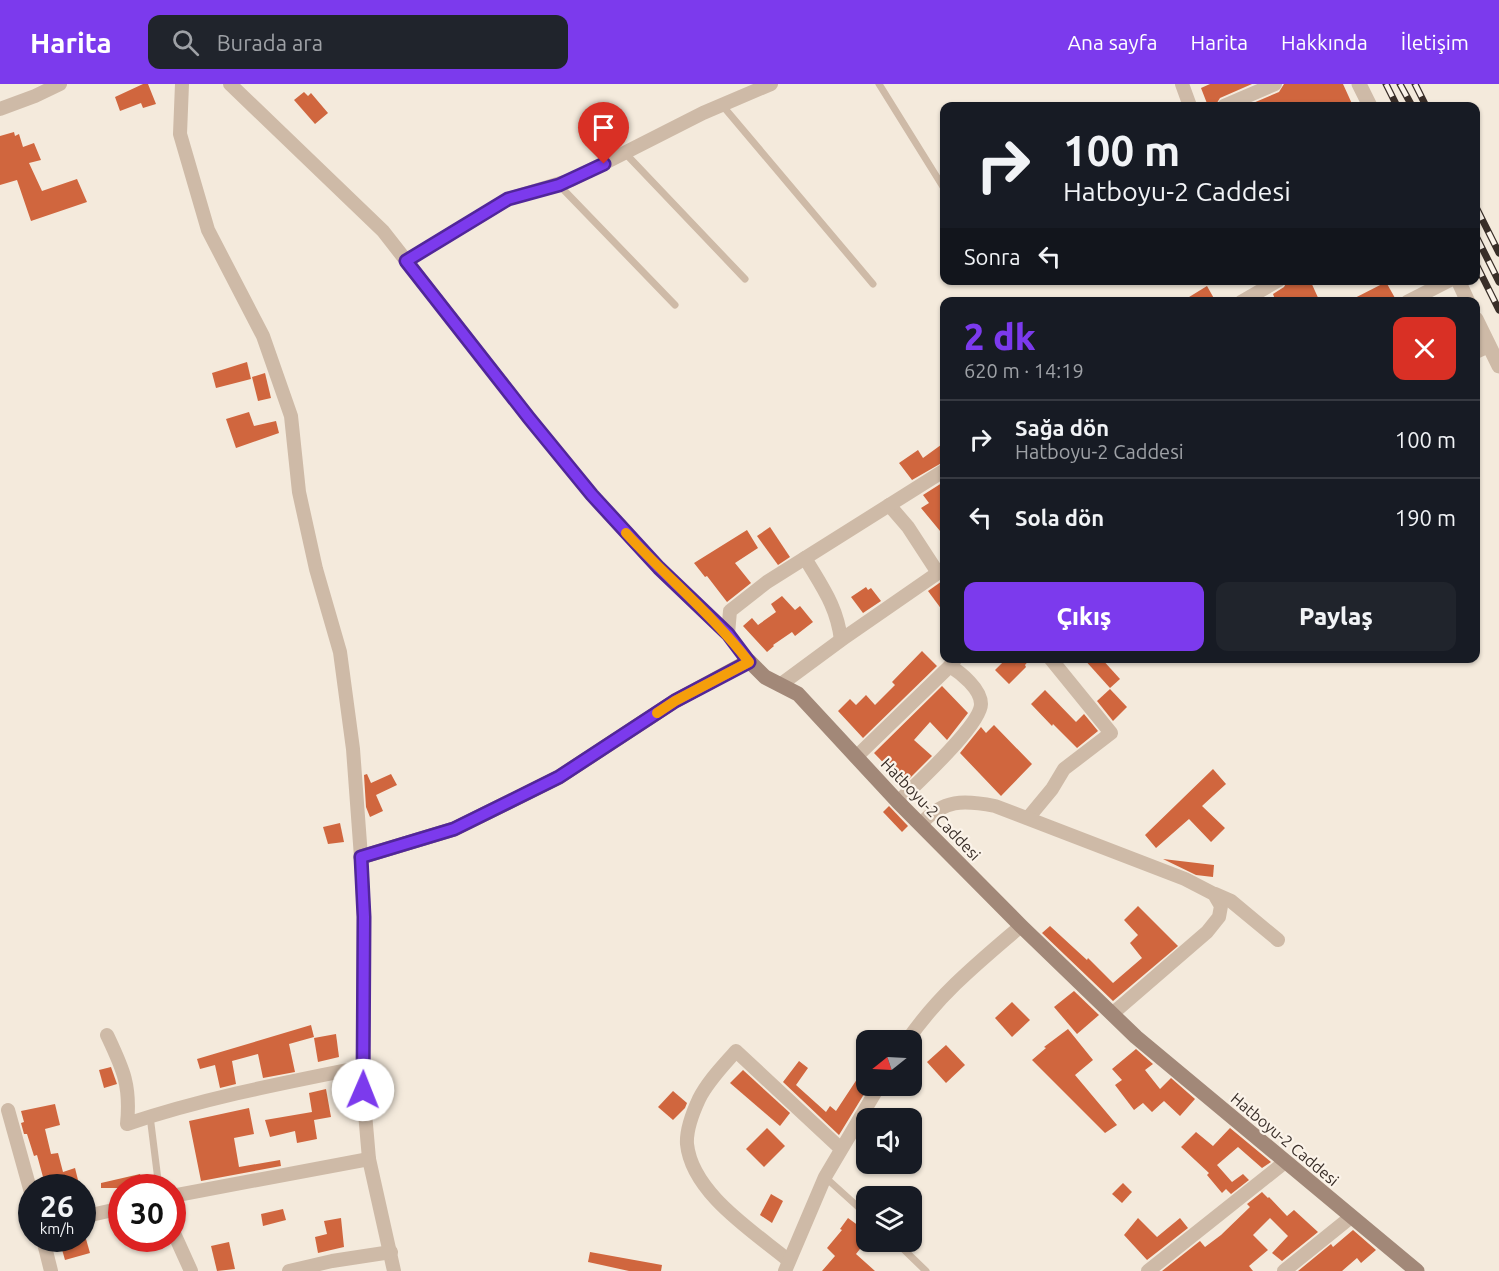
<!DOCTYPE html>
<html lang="tr">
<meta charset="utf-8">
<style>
body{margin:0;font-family:Ubuntu,sans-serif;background:#20242c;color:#f1f3f6;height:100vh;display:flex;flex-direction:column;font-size:22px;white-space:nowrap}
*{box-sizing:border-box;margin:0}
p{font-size:20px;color:#9ea1a6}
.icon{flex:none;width:33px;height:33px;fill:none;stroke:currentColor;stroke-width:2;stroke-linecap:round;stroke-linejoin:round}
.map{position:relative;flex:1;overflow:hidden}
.sheet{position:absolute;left:940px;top:213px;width:540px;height:366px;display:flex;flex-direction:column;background:#171b24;border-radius:12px;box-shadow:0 2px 4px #0004}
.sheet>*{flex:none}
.guide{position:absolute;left:940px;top:18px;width:540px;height:183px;border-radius:12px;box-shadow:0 2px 4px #0004;background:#171b24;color:#f1f3f6;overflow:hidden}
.needle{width:39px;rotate:252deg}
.controls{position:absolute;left:856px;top:946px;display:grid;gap:12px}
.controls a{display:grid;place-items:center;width:66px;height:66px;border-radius:12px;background:#171b24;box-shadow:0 2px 4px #0004;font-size:30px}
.speed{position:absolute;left:18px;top:1090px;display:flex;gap:12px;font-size:30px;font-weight:700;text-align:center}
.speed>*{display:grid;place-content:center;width:78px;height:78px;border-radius:50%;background:#171b24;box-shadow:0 2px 4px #0004;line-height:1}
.speed small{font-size:15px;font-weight:400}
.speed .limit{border:9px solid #d22;background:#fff;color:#111}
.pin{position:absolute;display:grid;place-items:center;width:51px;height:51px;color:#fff;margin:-62px -26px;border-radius:50% 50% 50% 0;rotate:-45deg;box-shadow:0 0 6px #0007}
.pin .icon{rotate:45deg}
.me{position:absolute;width:66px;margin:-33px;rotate:1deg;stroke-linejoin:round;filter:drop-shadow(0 0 4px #0008)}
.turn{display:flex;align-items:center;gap:21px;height:126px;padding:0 24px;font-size:27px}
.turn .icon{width:78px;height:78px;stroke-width:2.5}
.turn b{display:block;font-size:42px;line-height:51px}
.then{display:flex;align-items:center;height:57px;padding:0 24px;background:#0003;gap:12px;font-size:22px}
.round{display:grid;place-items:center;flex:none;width:63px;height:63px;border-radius:12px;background:#20242c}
.headline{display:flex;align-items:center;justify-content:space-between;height:102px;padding:0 24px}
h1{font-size:36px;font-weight:800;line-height:45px;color:#7c3aed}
.primary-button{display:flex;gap:12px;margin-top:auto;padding:12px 24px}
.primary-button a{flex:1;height:69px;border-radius:12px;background:#7c3aed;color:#fff;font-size:24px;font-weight:800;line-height:69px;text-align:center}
.primary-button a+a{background:#20242c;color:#f1f3f6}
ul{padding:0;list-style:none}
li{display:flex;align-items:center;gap:18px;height:78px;padding:0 24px;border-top:2px solid #363941}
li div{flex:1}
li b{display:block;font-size:22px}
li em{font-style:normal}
header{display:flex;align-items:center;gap:36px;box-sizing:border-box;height:84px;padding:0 30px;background:#7c3aed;color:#fff}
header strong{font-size:28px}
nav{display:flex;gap:33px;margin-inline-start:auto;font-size:21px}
.search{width:420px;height:54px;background:#20242c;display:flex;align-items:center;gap:15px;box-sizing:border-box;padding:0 21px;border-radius:12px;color:#9ea1a6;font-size:22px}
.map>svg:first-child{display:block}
.building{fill:#d0663e}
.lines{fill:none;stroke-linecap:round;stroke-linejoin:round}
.service{stroke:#cebaa7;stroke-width:7}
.minor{stroke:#cebaa7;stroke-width:14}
.tertiary{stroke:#cebaa7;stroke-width:15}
.secondary{stroke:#a28878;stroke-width:15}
.rail-casing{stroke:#392e28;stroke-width:7}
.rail{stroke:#fbf3e9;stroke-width:4.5;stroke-dasharray:14;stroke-linecap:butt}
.route-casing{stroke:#51269a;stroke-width:15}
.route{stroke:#7c3aed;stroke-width:10}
.slow{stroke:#f59e0b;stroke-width:10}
.labels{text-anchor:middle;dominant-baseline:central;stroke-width:4.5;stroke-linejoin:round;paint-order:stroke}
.street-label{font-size:16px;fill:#392e28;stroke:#fbf3e9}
</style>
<header>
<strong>Harita</strong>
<div class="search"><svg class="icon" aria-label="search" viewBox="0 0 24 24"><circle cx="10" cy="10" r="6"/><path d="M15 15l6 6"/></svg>Burada ara</div>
<nav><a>Ana sayfa</a><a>Harita</a><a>Hakkında</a><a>İletişim</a></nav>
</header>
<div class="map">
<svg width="1499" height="1187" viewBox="0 0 1499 1187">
<rect width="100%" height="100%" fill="#f4eadc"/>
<g class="building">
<path d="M 143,0 L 148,0 L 156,20 L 143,24 L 141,19 L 120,27 L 115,13 Z"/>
<path d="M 1210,0 L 1252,0 L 1220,14 L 1215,22 L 1208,22 L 1201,4 Z"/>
<path d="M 1284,0 L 1343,0 L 1353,22 L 1246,22 L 1279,8 Z"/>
<path d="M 304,8 L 308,12 L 311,9 L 328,29 L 315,40 L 294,16 Z"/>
<path d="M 14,48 L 15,52 L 19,50 L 23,63 L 34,59 L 41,76 L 29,79 L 42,107 L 77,95 L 87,118 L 31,137 L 17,96 L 0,101 L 0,52 Z"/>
<path d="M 1288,196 L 1310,196 L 1320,218 L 1276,218 L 1273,210 L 1284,203 Z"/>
<path d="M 1386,198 L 1395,214 L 1388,218 L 1347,218 Z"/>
<path d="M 1207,202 L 1216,218 L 1181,218 Z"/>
<path d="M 247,278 L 251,295 L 216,304 L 212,289 Z"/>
<path d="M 265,289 L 271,314 L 258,317 L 252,293 Z"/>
<path d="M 249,328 L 254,342 L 276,337 L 279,349 L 236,364 L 226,335 Z"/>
<path d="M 945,358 L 945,377 L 912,396 L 899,379 L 918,366 L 923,374 Z"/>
<path d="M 945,397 L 945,453 L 921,424 L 929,419 L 923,411 Z"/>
<path d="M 770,443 L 790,473 L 778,481 L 757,452 Z"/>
<path d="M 747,446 L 758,464 L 735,479 L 751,499 L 727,518 L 707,492 L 705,493 L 694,479 Z"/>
<path d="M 945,495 L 945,530 L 928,507 Z"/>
<path d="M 866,503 L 868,506 L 871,504 L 881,517 L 863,529 L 851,513 Z"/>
<path d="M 782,512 L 795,526 L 800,522 L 813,538 L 795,552 L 792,548 L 773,561 L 774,562 L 767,568 L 743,542 L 752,534 L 758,541 L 776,528 L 771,520 Z"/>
<path d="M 922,567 L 937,582 L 863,654 L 838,627 L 850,615 L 856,621 L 866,611 L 875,621 L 895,601 L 892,598 Z"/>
<path d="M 1007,574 L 1031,574 L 1025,581 L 1026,583 L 1009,600 L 995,586 Z"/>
<path d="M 1083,574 L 1101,574 L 1120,595 L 1110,604 Z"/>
<path d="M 942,602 L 968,629 L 947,656 L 930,638 L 914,656 L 932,672 L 904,700 L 874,669 Z"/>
<path d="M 1110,605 L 1127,623 L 1113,637 L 1097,617 Z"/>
<path d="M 1045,606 L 1076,638 L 1084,630 L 1098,647 L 1077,664 L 1053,640 L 1052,642 L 1031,620 Z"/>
<path d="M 994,641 L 1032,680 L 1001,712 L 960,669 L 981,643 L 986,649 Z"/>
<path d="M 1213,685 L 1226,700 L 1202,722 L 1225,744 L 1211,758 L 1189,735 L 1156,764 L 1145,751 Z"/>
<path d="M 367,690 L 371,699 L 391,690 L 397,701 L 376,711 L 383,727 L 370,733 L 366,723 L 364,691 Z"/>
<path d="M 889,722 L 908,742 L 902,748 L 883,728 Z"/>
<path d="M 340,739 L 344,758 L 328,760 L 323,743 Z"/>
<path d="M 1163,775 L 1214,781 L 1213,793 L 1196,791 Z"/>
<path d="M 1138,822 L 1178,862 L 1113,917 L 1042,849 L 1050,842 L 1087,876 L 1088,874 L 1113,899 L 1142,874 L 1130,859 L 1138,851 L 1124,836 Z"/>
<path d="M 1074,907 L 1099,931 L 1077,950 L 1054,923 Z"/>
<path d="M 1012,918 L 1030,936 L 1012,953 L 995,934 Z"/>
<path d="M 311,941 L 314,953 L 289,960 L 295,988 L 263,994 L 258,970 L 232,977 L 236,1000 L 220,1004 L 215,981 L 200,985 L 197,975 Z"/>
<path d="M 1068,945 L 1093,976 L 1075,991 L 1117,1041 L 1105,1049 L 1032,976 L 1046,964 L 1044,963 Z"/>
<path d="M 336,950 L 339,973 L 318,978 L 314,954 Z"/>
<path d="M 946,961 L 965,981 L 946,999 L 927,978 Z"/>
<path d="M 1136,965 L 1153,980 L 1145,986 L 1160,1005 L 1171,994 L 1195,1015 L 1180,1032 L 1164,1017 L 1152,1028 L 1143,1019 L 1134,1026 L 1115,1001 L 1122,996 L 1112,985 Z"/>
<path d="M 799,977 L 808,984 L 796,1001 L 826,1028 L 830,1022 L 836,1027 L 867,980 L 867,1002 L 869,1002 L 839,1051 L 783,998 Z"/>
<path d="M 111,983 L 117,1000 L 104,1004 L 99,986 Z"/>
<path d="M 743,986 L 790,1029 L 780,1042 L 730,999 Z"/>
<path d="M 326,1005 L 331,1033 L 314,1036 L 317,1055 L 297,1059 L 295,1047 L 270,1053 L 265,1036 L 312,1028 L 309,1009 Z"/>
<path d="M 673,1007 L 687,1019 L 685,1024 L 673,1036 L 658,1023 Z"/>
<path d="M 55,1020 L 60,1041 L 45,1045 L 51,1070 L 58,1069 L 63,1088 L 75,1084 L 80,1104 L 43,1104 L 40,1094 L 43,1093 L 37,1071 L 34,1072 L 27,1050 L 24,1050 L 21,1039 L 24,1038 L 21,1027 Z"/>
<path d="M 249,1024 L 254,1050 L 234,1054 L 239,1083 L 280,1076 L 281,1082 L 201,1097 L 189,1037 Z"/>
<path d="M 767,1044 L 785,1062 L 764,1083 L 746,1065 Z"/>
<path d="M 1230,1044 L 1271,1078 L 1262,1084 L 1238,1063 L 1217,1081 L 1232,1098 L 1243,1090 L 1249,1096 L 1231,1110 L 1226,1105 L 1222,1109 L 1207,1091 L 1209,1089 L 1181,1063 L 1196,1048 L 1213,1062 Z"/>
<path d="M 140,1090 L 144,1104 L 101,1104 L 101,1099 Z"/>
<path d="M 1123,1099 L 1132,1108 L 1122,1119 L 1112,1110 Z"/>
<path d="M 1262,1108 L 1268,1114 L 1269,1113 L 1287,1132 L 1294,1126 L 1318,1148 L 1282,1177 L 1272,1169 L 1288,1152 L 1270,1134 L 1253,1151 L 1268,1166 L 1249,1182 L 1253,1187 L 1162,1187 L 1200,1157 L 1205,1163 L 1221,1151 L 1250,1123 L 1247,1120 Z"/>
<path d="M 771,1110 L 783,1117 L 772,1139 L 760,1131 Z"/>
<path d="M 283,1125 L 286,1136 L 263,1142 L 261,1130 Z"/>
<path d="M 341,1134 L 344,1163 L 318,1169 L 315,1153 L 327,1150 L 324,1137 Z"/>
<path d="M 848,1134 L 863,1145 L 860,1149 L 867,1156 L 856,1170 L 875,1187 L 822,1187 L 835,1172 L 827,1164 L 842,1146 L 840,1145 Z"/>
<path d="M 1138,1134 L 1157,1153 L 1180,1134 L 1188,1144 L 1147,1176 L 1124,1151 Z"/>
<path d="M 1353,1146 L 1376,1166 L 1361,1179 L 1357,1174 L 1342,1187 L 1298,1187 L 1331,1160 L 1333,1163 Z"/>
<path d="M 59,1155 L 86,1155 L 90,1169 L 65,1176 Z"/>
<path d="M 229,1158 L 235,1185 L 217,1187 L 211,1162 Z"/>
<path d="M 590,1168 L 662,1181 L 661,1187 L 629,1187 L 588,1178 Z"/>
</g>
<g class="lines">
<g class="service">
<path d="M 879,0 L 945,106"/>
<path d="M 722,21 L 873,200"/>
<path d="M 625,69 L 745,195"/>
<path d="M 559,101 L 675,221"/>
<path d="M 150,1032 L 159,1104"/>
<path d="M 825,1093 L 867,1131"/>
<path d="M 896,1158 L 926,1187"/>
</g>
<g class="minor">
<path d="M 182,0 L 180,50 L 208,146 L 263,252 L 291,332 L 299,408 L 316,485 L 340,568 L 353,665 L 361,773 L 364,833 L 363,1006 L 369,1075 L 394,1187"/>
<path d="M 230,0 L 383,147 L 529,334 L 592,411 L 659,484 L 728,550 L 749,577"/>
<path d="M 1182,0 L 1190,22"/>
<path d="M 1224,22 L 1275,0"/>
<path d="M 0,25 L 35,12 L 60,0"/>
<path d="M 406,177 L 508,115 L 571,96 L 703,29 L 771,0"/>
<path d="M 1241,218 L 1279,196"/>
<path d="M 1407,218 L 1450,196"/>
<path d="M 1476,268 L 1489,262"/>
<path d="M 889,421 L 908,443 L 938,489"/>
<path d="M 805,474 C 822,503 837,522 841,556"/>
<path d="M 728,550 L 730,527 L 767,498 L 945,386"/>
<path d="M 780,601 L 841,556 L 945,484"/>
<path d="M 856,673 L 950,582"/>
<path d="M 898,718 C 915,701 981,641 981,620 C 981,605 961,589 950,582 L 956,574"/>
<path d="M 1028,734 L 1052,705 L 1064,685 L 1111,649 L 1050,574"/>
<path d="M 921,740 C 943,715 964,716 995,722 L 1185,795 L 1214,810 L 1221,822 L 1219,833 L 1207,848 L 1112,930"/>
<path d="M 1215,810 L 1231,817 L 1278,856"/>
<path d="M 107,951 C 123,985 131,1001 127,1040 C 204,1014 283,999 363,983"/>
<path d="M 907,957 C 938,911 980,877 1021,842"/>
<path d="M 8,1026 L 32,1112"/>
<path d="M 172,1112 L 369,1075"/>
<path d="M 82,1133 L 122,1124"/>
<path d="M 172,1145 L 191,1187"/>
<path d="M 43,1155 L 51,1187"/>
<path d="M 788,1176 C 753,1147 692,1109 687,1060 C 686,1045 693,1028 699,1015 C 708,997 723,982 736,967 L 840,1064"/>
<path d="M 289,1187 L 332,1177 L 391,1168"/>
<path d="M 785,1187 L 825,1093 L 879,1002"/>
<path d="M 1148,1187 L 1285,1078"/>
<path d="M 1284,1187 L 1351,1133"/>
</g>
<g class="tertiary">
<path d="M 1359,0 L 1370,22"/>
<path d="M 1458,196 L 1468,218"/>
<path d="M 1476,235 L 1499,282"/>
</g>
<path class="secondary" d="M 361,773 L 454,745 L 559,693 L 675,617 L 749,577 L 765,593 L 798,610 L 898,718 L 1021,842 L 1136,953 L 1417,1187"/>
<defs>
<g id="rail">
<path d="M 1386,0 L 1397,22"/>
<path d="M 1400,0 L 1412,22"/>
<path d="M 1415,0 L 1426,22"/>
<path d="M 1476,123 L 1499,169"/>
<path d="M 1476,152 L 1499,198"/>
<path d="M 1476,180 L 1499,226"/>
</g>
</defs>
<use href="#rail" class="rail-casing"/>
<use href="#rail" class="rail"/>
</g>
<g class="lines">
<defs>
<path id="route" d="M 363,1006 L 364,833 L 361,773 L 454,745 L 559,693 L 675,617 L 749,578 L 728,550 L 659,484 L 592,411 L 529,334 L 406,177 L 508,115 L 559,101 L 604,80"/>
</defs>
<use href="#route" class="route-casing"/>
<use href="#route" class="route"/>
<path class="slow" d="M 626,449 C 666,493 713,531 749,578 L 675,617 L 657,629"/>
</g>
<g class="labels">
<g class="street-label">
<text transform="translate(931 725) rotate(46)">Hatboyu-2 Caddesi</text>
<text transform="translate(1285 1055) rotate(40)">Hatboyu-2 Caddesi</text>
</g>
</g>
</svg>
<div class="controls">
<a><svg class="needle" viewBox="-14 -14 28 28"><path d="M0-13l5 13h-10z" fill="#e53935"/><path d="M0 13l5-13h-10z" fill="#9ea1a6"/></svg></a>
<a><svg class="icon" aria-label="sound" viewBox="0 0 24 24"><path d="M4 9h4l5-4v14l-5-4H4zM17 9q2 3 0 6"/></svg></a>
<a><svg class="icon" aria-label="layers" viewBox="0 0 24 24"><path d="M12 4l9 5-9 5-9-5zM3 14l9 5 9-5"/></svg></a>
</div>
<div class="speed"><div>26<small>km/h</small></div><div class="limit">30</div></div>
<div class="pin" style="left:604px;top:80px;background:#d93025"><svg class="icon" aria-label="arrive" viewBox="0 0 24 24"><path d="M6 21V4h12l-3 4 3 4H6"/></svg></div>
<svg class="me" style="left:363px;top:1006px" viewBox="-20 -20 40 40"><circle r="19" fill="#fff"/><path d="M0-13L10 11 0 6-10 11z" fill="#7c3aed"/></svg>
<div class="guide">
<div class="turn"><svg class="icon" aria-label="right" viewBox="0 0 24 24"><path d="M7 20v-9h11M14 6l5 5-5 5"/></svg><div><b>100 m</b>Hatboyu-2 Caddesi</div></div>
<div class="then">Sonra<svg class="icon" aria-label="left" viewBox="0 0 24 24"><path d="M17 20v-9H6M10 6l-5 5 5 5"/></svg></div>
</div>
<section class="sheet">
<div class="headline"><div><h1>2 dk</h1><p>620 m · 14:19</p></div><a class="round" style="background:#d93025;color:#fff"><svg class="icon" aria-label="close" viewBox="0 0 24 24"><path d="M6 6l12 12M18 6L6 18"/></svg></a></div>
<ul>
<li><svg class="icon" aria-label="right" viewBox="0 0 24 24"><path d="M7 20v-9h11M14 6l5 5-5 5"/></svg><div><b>Sağa dön</b><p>Hatboyu-2 Caddesi</p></div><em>100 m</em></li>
<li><svg class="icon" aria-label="left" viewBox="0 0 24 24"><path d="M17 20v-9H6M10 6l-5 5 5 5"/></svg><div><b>Sola dön</b></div><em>190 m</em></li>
</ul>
<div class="primary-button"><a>Çıkış</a><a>Paylaş</a></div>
</section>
</div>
